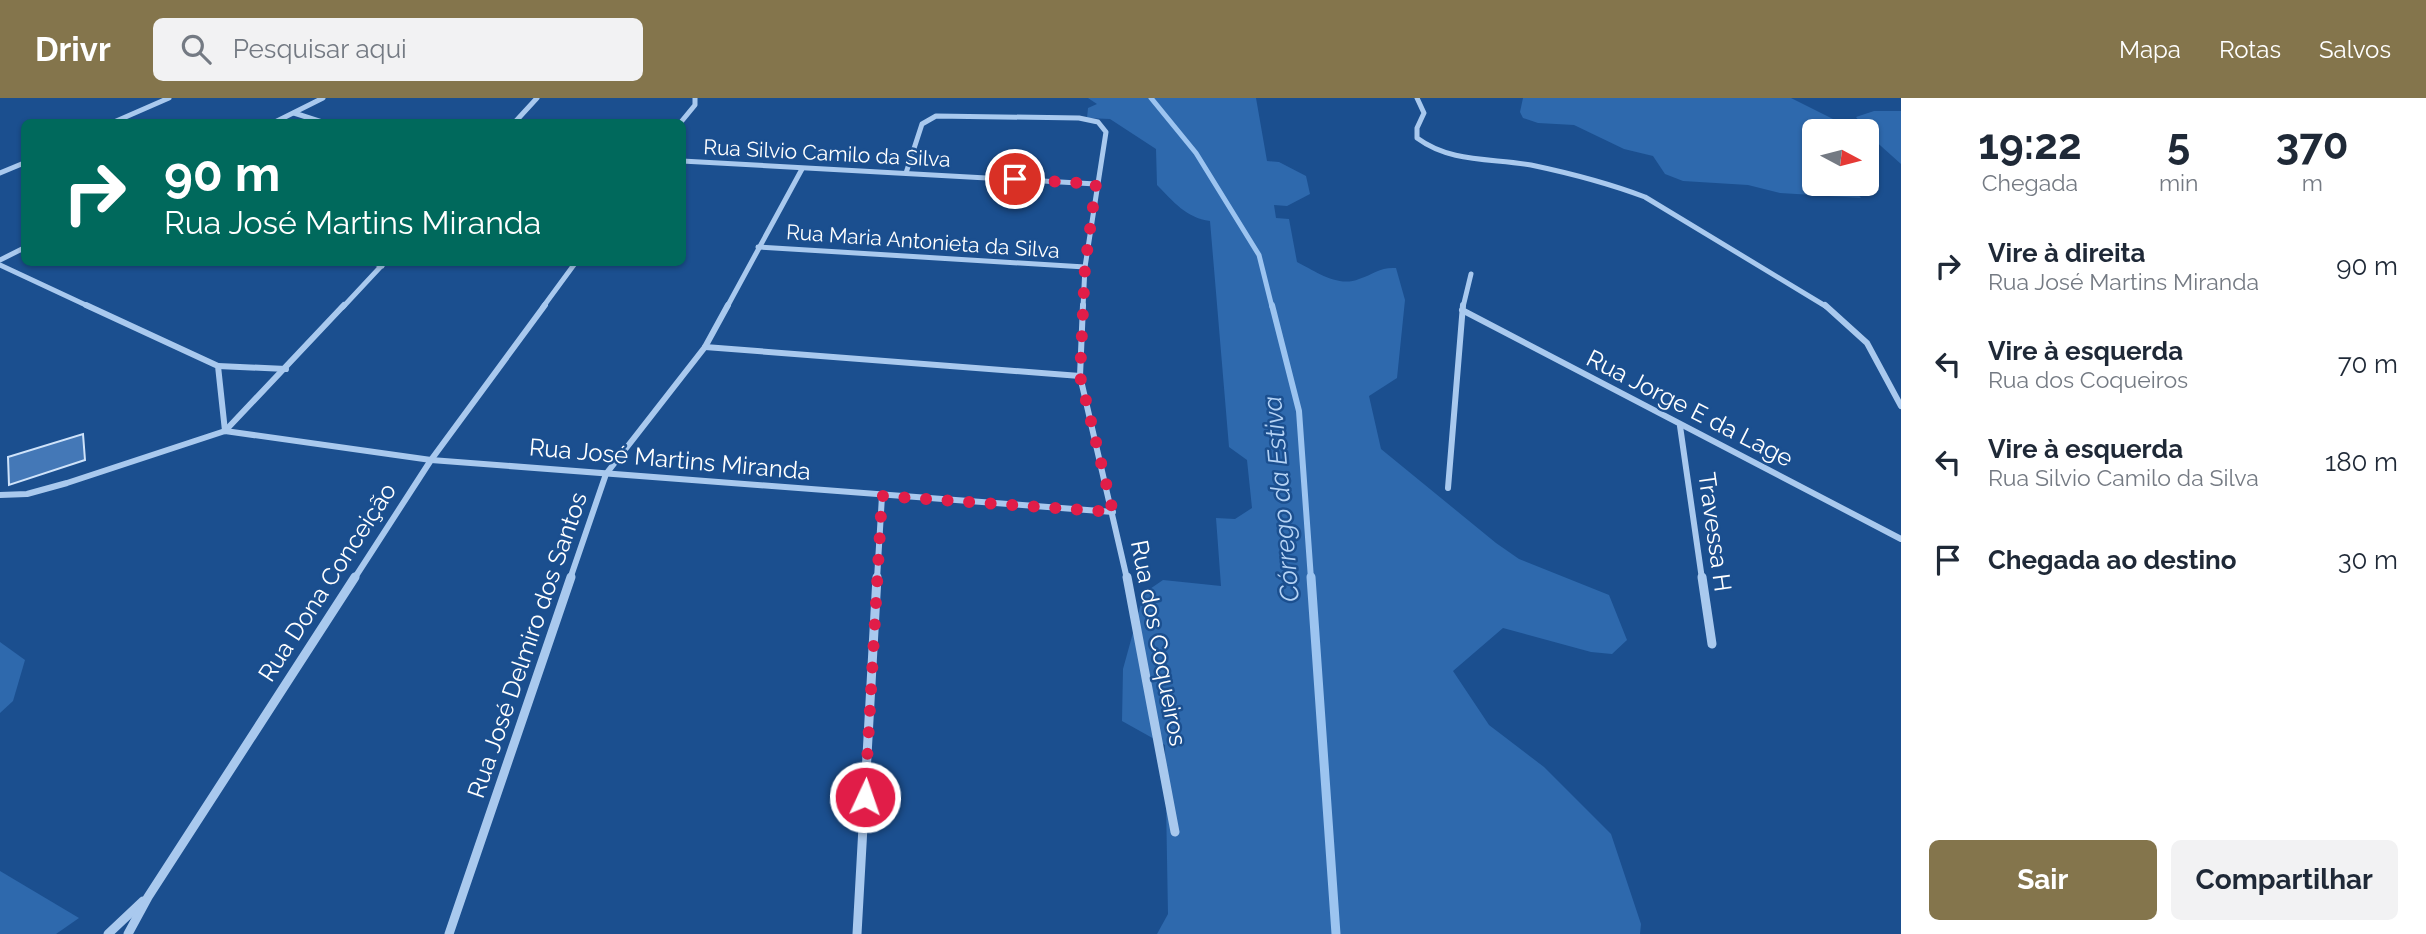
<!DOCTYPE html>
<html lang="pt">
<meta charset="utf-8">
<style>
body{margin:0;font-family:Raleway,sans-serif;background:#f2f2f3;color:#1f2937;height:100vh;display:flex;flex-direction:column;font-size:26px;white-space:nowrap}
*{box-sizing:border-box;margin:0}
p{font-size:23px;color:#747a83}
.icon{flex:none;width:38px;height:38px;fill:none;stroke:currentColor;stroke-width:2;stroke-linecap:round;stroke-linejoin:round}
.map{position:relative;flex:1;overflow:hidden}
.panel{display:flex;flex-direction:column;background:#fff;width:525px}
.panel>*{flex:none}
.banner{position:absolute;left:21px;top:21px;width:665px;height:147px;border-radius:10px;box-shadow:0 2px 5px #0004;background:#00695c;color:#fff;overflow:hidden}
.needle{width:46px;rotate:97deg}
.fabs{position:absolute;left:1802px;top:21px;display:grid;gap:14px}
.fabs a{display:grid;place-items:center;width:77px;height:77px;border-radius:10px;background:#fff;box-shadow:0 2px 5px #0004;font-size:35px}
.pin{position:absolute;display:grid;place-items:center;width:60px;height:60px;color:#fff;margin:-30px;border:4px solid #fff;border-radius:50%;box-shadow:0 2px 7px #0007}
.me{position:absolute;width:77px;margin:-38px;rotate:3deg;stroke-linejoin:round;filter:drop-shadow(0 0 5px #0008)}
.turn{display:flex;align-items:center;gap:24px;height:147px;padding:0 28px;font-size:32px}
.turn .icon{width:91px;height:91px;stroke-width:2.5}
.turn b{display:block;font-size:49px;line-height:60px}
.eta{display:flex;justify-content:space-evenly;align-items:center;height:119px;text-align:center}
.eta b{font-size:42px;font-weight:700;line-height:49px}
.cta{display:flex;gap:14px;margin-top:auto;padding:14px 28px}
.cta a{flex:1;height:80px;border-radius:10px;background:#84754c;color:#fff;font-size:28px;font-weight:700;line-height:80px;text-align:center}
.cta a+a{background:#f2f2f3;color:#1f2937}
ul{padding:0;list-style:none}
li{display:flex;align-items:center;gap:21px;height:98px;padding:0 28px}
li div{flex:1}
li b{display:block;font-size:26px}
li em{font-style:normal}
header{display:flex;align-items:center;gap:42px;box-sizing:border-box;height:98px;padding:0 35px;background:#84754c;color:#fff}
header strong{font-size:33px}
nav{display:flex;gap:38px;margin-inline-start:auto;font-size:24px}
.search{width:490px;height:63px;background:#f2f2f3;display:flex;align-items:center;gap:18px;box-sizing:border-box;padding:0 24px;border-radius:10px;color:#747a83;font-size:26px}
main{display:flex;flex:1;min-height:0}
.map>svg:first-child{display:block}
.green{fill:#2e69ad}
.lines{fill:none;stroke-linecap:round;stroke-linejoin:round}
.stream-far2{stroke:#9cc4f0;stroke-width:5}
.stream-far1{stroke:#9cc4f0;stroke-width:6}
.stream{stroke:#9cc4f0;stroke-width:9}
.building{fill:#4478b7;stroke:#cfe3fa;stroke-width:2}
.minor-far2{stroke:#a9c9ee;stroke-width:5}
.minor-far1{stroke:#a9c9ee;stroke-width:6}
.minor{stroke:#a9c9ee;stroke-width:9}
.route{stroke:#e11d48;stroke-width:12;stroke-dasharray:0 21.6}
.labels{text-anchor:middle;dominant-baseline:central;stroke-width:5;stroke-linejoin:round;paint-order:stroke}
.far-street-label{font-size:21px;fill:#fff;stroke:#1b4f8f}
.street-label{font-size:24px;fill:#fff;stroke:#1b4f8f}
.water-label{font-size:26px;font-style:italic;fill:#b5d3f5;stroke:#1b4f8f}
</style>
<header>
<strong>Drivr</strong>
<div class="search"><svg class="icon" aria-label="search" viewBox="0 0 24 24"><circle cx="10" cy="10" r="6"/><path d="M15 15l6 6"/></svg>Pesquisar aqui</div>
<nav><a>Mapa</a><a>Rotas</a><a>Salvos</a></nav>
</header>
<main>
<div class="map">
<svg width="1901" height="836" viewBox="0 0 1901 836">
<rect width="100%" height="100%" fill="#1b4f8f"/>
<g class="green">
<path d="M 1088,0 L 1256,0 L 1267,63 L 1279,64 L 1306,78 L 1310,96 L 1287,108 L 1274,107 L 1276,120 L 1289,121 L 1297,164 C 1315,173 1338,190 1359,181 C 1374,176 1380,169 1396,170 L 1405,202 L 1397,280 L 1369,298 L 1381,351 L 1496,445 L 1519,461 L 1609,497 L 1627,542 L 1612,556 L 1591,554 L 1503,530 L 1453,573 L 1489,627 L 1544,669 L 1611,736 L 1641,826 L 1640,836 L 1157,836 L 1168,816 L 1165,647 L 1122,623 L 1123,571 L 1144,495 L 1163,482 L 1221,488 L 1216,420 L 1235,421 L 1252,410 L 1247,362 L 1229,349 L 1210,123 C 1186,120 1173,103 1157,87 L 1156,51 L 1110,21 L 1087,20 L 1088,10 L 1097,6 Z"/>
<path d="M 1523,0 L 1791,0 L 1835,22 L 1846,33 L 1815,33 L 1815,86 L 1856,86 L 1855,93 L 1861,100 L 1780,95 L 1748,87 L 1683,83 L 1665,76 L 1653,58 L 1624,51 L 1574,27 L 1538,25 L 1523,20 L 1520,14 Z"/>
<path d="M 1874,13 L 1901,13 L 1901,66 L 1872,40 L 1856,19 Z"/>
<path d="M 0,544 L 25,562 L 13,603 L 0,615 Z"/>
<path d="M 0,773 L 79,820 L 56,836 L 0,836 Z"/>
</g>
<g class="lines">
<path class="stream-far2" d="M 1151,0 L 1196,55 L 1259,157 L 1272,209"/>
<path class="stream-far1" d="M 1272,207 L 1299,313 L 1311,481"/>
<path class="stream" d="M 1311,479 L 1336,836"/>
</g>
<path class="building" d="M 83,336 L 85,362 L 9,387 L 8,359 Z"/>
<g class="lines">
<g class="minor-far2">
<path d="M 1417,0 L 1424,15 L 1417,30 L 1417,40 C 1451,65 1491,60 1531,67 C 1569,75 1608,85 1645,99 L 1827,209"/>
<path d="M 294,15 L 322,24"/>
<path d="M 114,24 L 169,0"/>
<path d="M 275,24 L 323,0"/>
<path d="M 515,24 L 537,0"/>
<path d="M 681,24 L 695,7 L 695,0"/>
<path d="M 682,63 L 1096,86"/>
<path d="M 0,75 L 24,65"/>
<path d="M 906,75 L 922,26 L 936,18 L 1079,20 L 1098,24 L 1106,34 L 1085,169 L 1083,209"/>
<path d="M 758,149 L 1085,169"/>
<path d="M 0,162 L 24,150"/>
<path d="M 372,164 L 382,168"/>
<path d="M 0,167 L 90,209"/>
<path d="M 343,209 L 385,164"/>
<path d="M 543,209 L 576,164"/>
<path d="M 727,209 L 802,71"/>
<path d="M 1463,209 L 1471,176"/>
</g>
<g class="minor-far1">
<path d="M 86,207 L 218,268 L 225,333"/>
<path d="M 1083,207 L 1080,278 L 1127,481"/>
<path d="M 1825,207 L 1867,245 L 1901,308"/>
<path d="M 1462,212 L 1901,441"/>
<path d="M 705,249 L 1080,278"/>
<path d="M 218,268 L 286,271"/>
<path d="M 1680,328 L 1702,481"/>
<path d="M 225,333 L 344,207"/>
<path d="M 1448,390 L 1463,207"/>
<path d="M 0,397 L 27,396 L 67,385 L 225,333 L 431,362 L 1113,414"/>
<path d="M 354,481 L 431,362 L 545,207"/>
<path d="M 570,481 L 606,376 L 705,249 L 728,207"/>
<path d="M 877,481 L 882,398"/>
</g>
<g class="minor">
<path d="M 1127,479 L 1175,734"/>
<path d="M 1702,479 L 1712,546"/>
<path d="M 108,836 L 143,803"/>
<path d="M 128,836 L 148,799 L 355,479"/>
<path d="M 449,836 L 571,479"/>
<path d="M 857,836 L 877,479"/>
</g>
</g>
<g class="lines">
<path class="route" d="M 865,699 L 882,398 L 1113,414 L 1080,278 L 1085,169 L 1096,86 L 1015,81"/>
</g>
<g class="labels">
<g class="far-street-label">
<text transform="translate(827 55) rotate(3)">Rua Silvio Camilo da Silva</text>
<text transform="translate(923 143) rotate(4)">Rua Maria Antonieta da Silva</text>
</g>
<g class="street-label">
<text transform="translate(1690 310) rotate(27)">Rua Jorge E da Lage</text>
<text transform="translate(670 361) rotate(5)">Rua José Martins Miranda</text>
<text transform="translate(1715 434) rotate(82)">Travessa H</text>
<text transform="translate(327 484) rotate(-57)">Rua Dona Conceição</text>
<text transform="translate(1159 545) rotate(79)">Rua dos Coqueiros</text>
<text transform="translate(527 547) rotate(-71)">Rua José Delmiro dos Santos</text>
</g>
<g class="water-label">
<text transform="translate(1281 401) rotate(-95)">Córrego da Estiva</text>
</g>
</g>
</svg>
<div class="fabs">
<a><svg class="needle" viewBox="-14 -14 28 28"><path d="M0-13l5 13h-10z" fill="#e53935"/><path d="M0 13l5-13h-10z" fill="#747a83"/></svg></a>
</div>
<div class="pin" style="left:1015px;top:81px;background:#d93025"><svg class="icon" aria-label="arrive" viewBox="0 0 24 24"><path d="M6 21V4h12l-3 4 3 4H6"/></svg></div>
<svg class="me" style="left:865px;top:699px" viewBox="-20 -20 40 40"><circle r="17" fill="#e11d48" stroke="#fff" stroke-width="3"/><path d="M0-11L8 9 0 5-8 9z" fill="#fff"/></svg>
<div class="banner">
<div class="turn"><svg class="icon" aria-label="right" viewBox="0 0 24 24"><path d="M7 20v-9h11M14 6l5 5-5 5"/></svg><div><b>90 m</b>Rua José Martins Miranda</div></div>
</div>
</div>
<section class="panel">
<div class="eta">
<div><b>19:22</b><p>Chegada</p></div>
<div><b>5</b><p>min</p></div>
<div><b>370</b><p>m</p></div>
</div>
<ul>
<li><svg class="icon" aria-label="right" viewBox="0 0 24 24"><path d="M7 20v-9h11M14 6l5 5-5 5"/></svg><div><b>Vire à direita</b><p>Rua José Martins Miranda</p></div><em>90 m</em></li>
<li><svg class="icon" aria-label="left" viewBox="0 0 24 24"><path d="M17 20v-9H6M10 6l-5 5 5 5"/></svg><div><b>Vire à esquerda</b><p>Rua dos Coqueiros</p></div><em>70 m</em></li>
<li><svg class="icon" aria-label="left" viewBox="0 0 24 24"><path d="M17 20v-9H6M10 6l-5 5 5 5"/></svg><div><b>Vire à esquerda</b><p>Rua Silvio Camilo da Silva</p></div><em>180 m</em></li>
<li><svg class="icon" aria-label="arrive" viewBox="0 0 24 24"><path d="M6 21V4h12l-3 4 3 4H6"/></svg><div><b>Chegada ao destino</b></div><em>30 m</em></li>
</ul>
<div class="cta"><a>Sair</a><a>Compartilhar</a></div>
</section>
</main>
